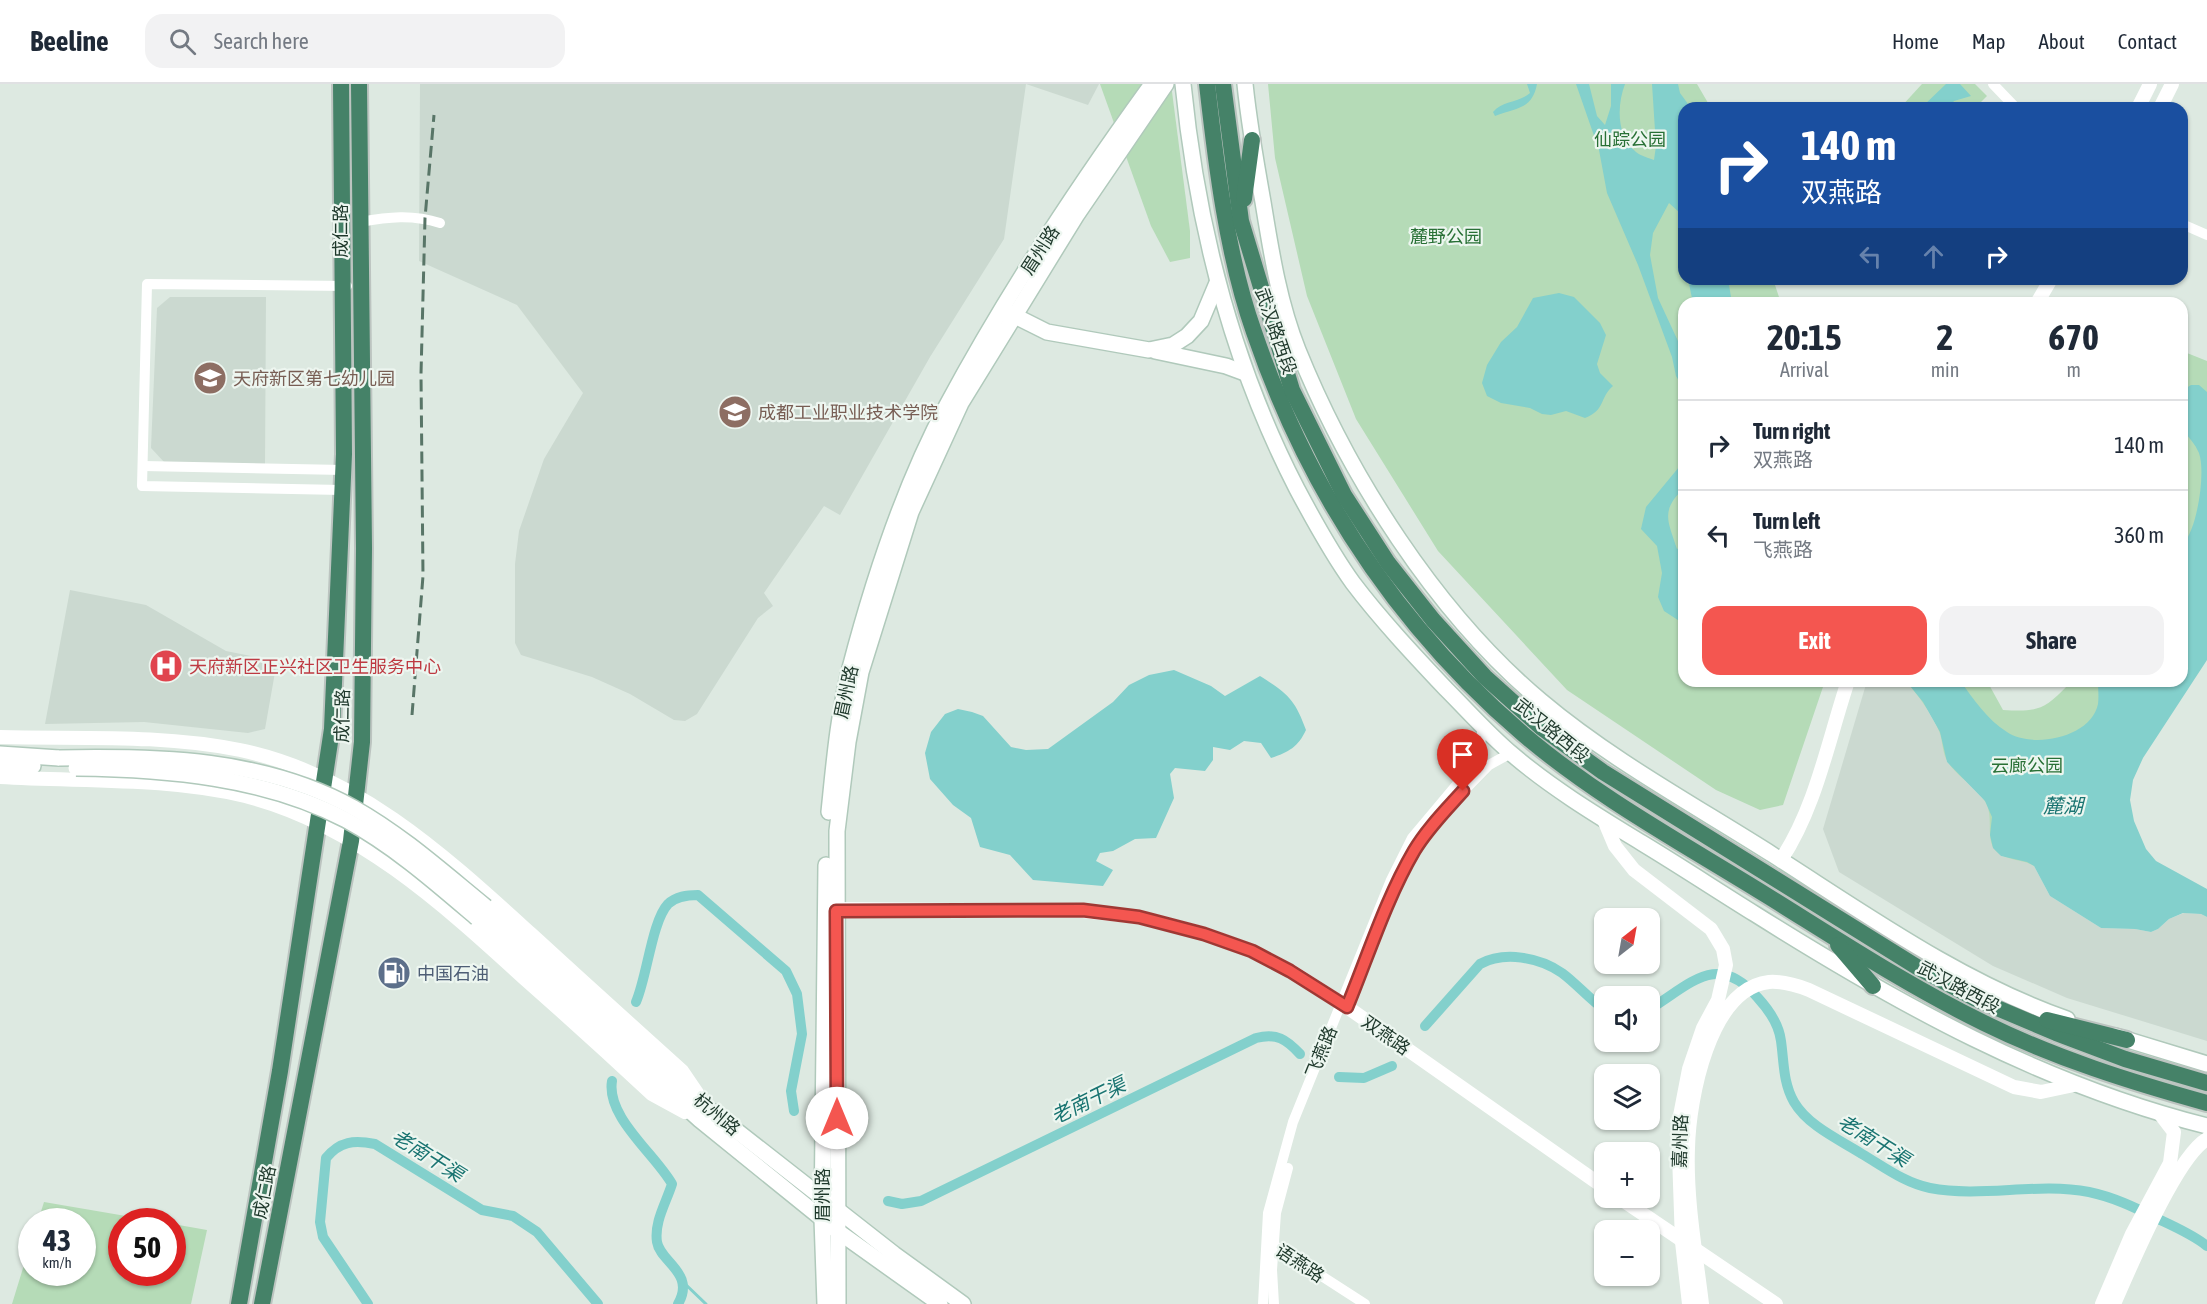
<!DOCTYPE html>
<meta charset="utf-8">
<style>
body{margin:0;font-family:"Asap Condensed","Noto Sans SC",sans-serif;background:#f2f2f3;color:#1f2937;height:100vh;display:flex;flex-direction:column;font-size:22px;white-space:nowrap}
*{box-sizing:border-box;margin:0}
p{font-size:20px;color:#747a83}
.icon{flex:none;width:33px;height:33px;fill:none;stroke:currentColor;stroke-width:2;stroke-linecap:round;stroke-linejoin:round}
.map{position:relative;flex:1;overflow:hidden}
.panel{position:absolute;left:1678px;top:213px;width:510px;height:390px;display:flex;flex-direction:column;background:#fff;border-radius:18px;box-shadow:0 2px 4px #0004}
.panel>*{flex:none}
.hud{position:absolute;left:1678px;top:18px;width:510px;height:183px;border-radius:18px;box-shadow:0 2px 4px #0004;background:#1a4fa0;color:#fff;overflow:hidden}
.needle{width:39px;rotate:31deg}
.controls{position:absolute;left:1594px;top:824px;display:grid;gap:12px}
.controls a{display:grid;place-items:center;width:66px;height:66px;border-radius:12px;background:#fff;box-shadow:0 2px 4px #0004;font-size:30px}
.speed{position:absolute;left:18px;top:1124px;display:flex;gap:12px;font-size:30px;font-weight:700;text-align:center}
.speed>*{display:grid;place-content:center;width:78px;height:78px;border-radius:50%;background:#fff;box-shadow:0 2px 4px #0004;line-height:1}
.speed small{font-size:15px;font-weight:400}
.speed .limit{border:9px solid #d22;background:#fff;color:#111}
.pin{position:absolute;display:grid;place-items:center;width:51px;height:51px;color:#fff;margin:-62px -26px;border-radius:50% 50% 50% 0;rotate:-45deg;box-shadow:0 0 6px #0007}
.pin .icon{rotate:45deg}
.me{position:absolute;width:66px;margin:-33px;rotate:0deg;stroke-linejoin:round;filter:drop-shadow(0 0 4px #0008)}
.turn{display:flex;align-items:center;gap:21px;height:126px;padding:0 24px;font-size:27px}
.turn .icon{width:78px;height:78px;stroke-width:2.5}
.turn b{display:block;font-size:42px;line-height:51px}
.lanes{display:flex;align-items:center;height:57px;padding:0 24px;background:#0003;justify-content:center;gap:30px;direction:ltr}
.lanes .off{opacity:.35}
.eta{display:flex;justify-content:space-evenly;align-items:center;height:102px;text-align:center}
.eta b{font-size:36px;font-weight:700;line-height:42px}
.primary-button{display:flex;gap:12px;margin-top:auto;padding:12px 24px}
.primary-button a{flex:1;height:69px;border-radius:18px;background:#f45650;color:#fff;font-size:24px;font-weight:700;line-height:69px;text-align:center}
.primary-button a+a{background:#f2f2f3;color:#1f2937}
ul{padding:0;list-style:none}
li{display:flex;align-items:center;gap:18px;height:90px;padding:0 24px;border-top:2px solid #e0e1e3}
li div{flex:1}
li b{display:block;font-size:22px}
li em{font-style:normal}
header{display:flex;align-items:center;gap:36px;box-sizing:border-box;height:84px;padding:0 30px;background:#fff;border-bottom:2px solid #e0e1e3}
header strong{font-size:28px}
nav{display:flex;gap:33px;margin-inline-start:auto;font-size:21px}
.search{width:420px;height:54px;background:#f2f2f3;display:flex;align-items:center;gap:15px;box-sizing:border-box;padding:0 21px;border-radius:18px;color:#747a83;font-size:22px}
.map>svg:first-child{display:block}
.built{fill:#cbd9d0}
.green{fill:#b5dbb7}
.water{fill:#83d0cc}
.lines{fill:none;stroke-linecap:round;stroke-linejoin:round}
.stream{stroke:#83d0cc;stroke-width:3}
.canal{stroke:#83d0cc;stroke-width:10}
.secondary-casing{stroke:#b0c9bb;stroke-width:18}
.trunk-casing{stroke:#bcc4c0;stroke-width:20}
.minor{stroke:#fff;stroke-width:10}
.tertiary{stroke:#fff;stroke-width:14}
.secondary{stroke:#fff;stroke-width:15}
.trunk{stroke:#458268;stroke-width:16}
.rail{stroke:#587567;stroke-width:3;stroke-dasharray:12 6;stroke-linecap:butt}
.secondary-bridge-casing{stroke:#b0c9bb;stroke-width:18;stroke-linecap:butt}
.secondary-bridge{stroke:#fff;stroke-width:15}
.route-casing{stroke:#9f3834;stroke-width:15}
.route{stroke:#f45650;stroke-width:10}
.labels{text-anchor:middle;dominant-baseline:central;stroke-width:4.5;stroke-linejoin:round;paint-order:stroke}
.park-label{font-size:18px;fill:#287035;stroke:#edf6f0}
.street-label{font-size:18px;fill:#1f392c;stroke:#edf6f0}
.education-label{font-size:18px;fill:#785e54;stroke:#edf6f0;text-anchor:start}
.health-label{font-size:18px;fill:#be3a42;stroke:#edf6f0;text-anchor:start}
.service-label{font-size:18px;fill:#4e5e75;stroke:#edf6f0;text-anchor:start}
.water-label{font-size:20px;font-style:italic;fill:#197471;stroke:#edf6f0}
</style>
<header>
<strong>Beeline</strong>
<div class="search"><svg class="icon" aria-label="search" viewBox="0 0 24 24"><circle cx="10" cy="10" r="6"/><path d="M15 15l6 6"/></svg>Search here</div>
<nav><a>Home</a><a>Map</a><a>About</a><a>Contact</a></nav>
</header>
<div class="map">
<svg width="2207" height="1220" viewBox="0 0 2207 1220">
<rect width="100%" height="100%" fill="#dde9e1"/>
<g class="built">
<path d="M 420,0 L 1026,0 L 1004,155 L 930,273 L 840,431 L 824,422 L 764,509 L 773,522 L 758,534 L 697,630 L 685,637 L 674,636 L 630,610 L 592,593 L 521,571 L 515,559 L 515,480 L 519,447 L 544,375 L 583,309 L 517,221 L 419,177 Z"/>
<path d="M 1026,0 L 1099,0 L 1088,21 Z"/>
<path d="M 170,213 L 266,213 L 265,380 L 165,379 L 151,364 L 157,224 Z"/>
<path d="M 70,506 L 146,521 L 226,567 L 277,577 L 265,645 L 248,649 L 144,638 L 45,640 Z"/>
<path d="M 1867,597 L 1906,597 L 1923,618 L 1940,648 L 1947,678 L 1985,717 L 1992,733 L 1990,751 L 2001,772 L 2027,778 L 2034,782 L 2050,812 L 2101,844 L 2135,845 L 2151,848 L 2158,845 L 2169,835 L 2184,829 L 2201,830 L 2207,833 L 2207,957 L 2067,914 L 1993,882 L 1839,788 L 1823,745 Z"/>
</g>
<g class="green">
<path d="M 1100,0 L 1171,0 L 1190,147 L 1190,174 L 1170,178 L 1151,142 Z"/>
<path d="M 1268,0 L 1697,0 L 1711,24 L 1684,24 L 1684,195 L 1773,195 L 1781,219 L 1684,219 L 1684,597 L 1825,597 L 1783,721 L 1760,726 L 1716,706 L 1567,606 L 1438,467 L 1356,335 L 1307,212 L 1275,74 Z"/>
<path d="M 1922,0 L 1975,0 L 1987,12 L 1975,24 L 1900,24 Z"/>
<path d="M 2182,267 L 2207,277 L 2207,496 L 2182,527 Z"/>
<path d="M 1906,597 L 1987,597 L 2003,626 C 2037,628 2044,626 2067,602 L 2066,597 L 2139,597 L 2034,782 C 2023,775 2006,777 1996,767 C 1985,756 1994,734 1986,719 C 1977,703 1956,692 1948,678 C 1942,670 1943,656 1939,647 C 1931,628 1919,613 1906,597 Z"/>
<path d="M 44,1118 L 155,1137 L 122,1137 L 122,1188 L 172,1188 L 173,1140 L 207,1146 L 191,1220 L 12,1220 L 31,1158 L 32,1188 L 82,1188 L 82,1137 L 38,1137 Z"/>
</g>
<g class="water">
<path d="M 1527,0 L 1537,0 C 1532,26 1517,23 1495,32 L 1493,28 C 1503,16 1519,19 1530,9 Z"/>
<path d="M 1576,0 L 1589,0 L 1597,32 L 1605,41 L 1611,22 L 1611,0 L 1625,0 C 1617,21 1616,52 1636,68 C 1641,72 1649,74 1654,76 L 1656,62 L 1652,0 L 1678,0 L 1680,9 L 1691,24 L 1684,24 L 1684,183 L 1678,157 L 1680,129 L 1669,119 L 1653,149 L 1650,171 L 1658,214 L 1684,270 L 1684,305 L 1676,292 L 1672,273 L 1638,181 L 1607,109 L 1599,66 Z"/>
<path d="M 1946,0 L 1960,0 L 1971,12 L 1954,17 L 1949,24 L 1921,24 Z"/>
<path d="M 1688,195 L 1728,195 L 1732,219 L 1693,219 Z"/>
<path d="M 1559,209 L 1574,213 L 1600,239 L 1606,251 L 1597,280 L 1600,289 L 1613,302 C 1599,314 1606,326 1585,334 L 1566,327 L 1551,331 L 1542,330 L 1530,324 L 1501,319 L 1487,312 L 1482,299 L 1487,281 L 1501,258 L 1517,243 L 1533,214 Z"/>
<path d="M 2191,301 L 2199,301 L 2207,308 L 2207,576 L 2143,674 L 2133,696 L 2130,716 L 2134,737 L 2146,765 L 2156,777 L 2207,805 L 2207,833 L 2201,830 L 2183,829 L 2169,835 L 2158,845 L 2151,848 L 2135,845 L 2101,844 L 2050,812 L 2034,782 L 2027,778 L 2001,772 L 1993,764 L 1990,751 L 1992,733 L 1985,717 L 1947,678 L 1940,648 L 1923,618 L 1906,597 L 1960,597 C 1974,615 1987,636 2007,648 C 2032,665 2091,654 2098,620 C 2099,613 2098,604 2098,597 L 2182,597 L 2183,460 C 2197,446 2206,389 2199,369 C 2195,360 2189,353 2183,347 L 2183,306 Z"/>
<path d="M 1684,377 L 1684,404 C 1660,427 1668,437 1677,465 L 1681,463 L 1684,455 L 1684,540 L 1664,527 L 1658,513 L 1662,489 L 1657,462 L 1641,445 L 1646,423 Z"/>
<path d="M 1174,586 L 1211,602 L 1225,612 L 1260,592 C 1287,609 1295,615 1306,646 C 1298,663 1289,668 1271,674 L 1261,659 L 1244,657 L 1230,666 L 1213,663 L 1213,676 L 1205,687 L 1175,684 L 1170,690 L 1174,714 L 1156,754 L 1135,755 L 1113,767 L 1100,769 L 1096,777 L 1113,786 L 1103,802 L 1033,796 L 1010,771 L 980,763 L 971,734 L 953,721 L 930,695 L 925,669 L 931,648 L 945,630 L 958,625 L 972,628 L 983,632 L 1011,663 L 1026,666 L 1048,665 L 1113,618 L 1129,601 L 1149,591 Z"/>
</g>
<g class="lines">
<path class="stream" d="M 682,1197 L 706,1220"/>
<g class="canal">
<path d="M 636,918 C 647,893 652,837 668,820 C 676,812 687,811 698,811 L 786,887 L 797,910 L 802,950 L 791,1007 L 794,1027"/>
<path d="M 1650,925 C 1692,899 1718,867 1758,914 C 1769,926 1779,941 1781,957 C 1784,978 1783,999 1794,1018 C 1808,1042 1840,1056 1862,1070 C 1884,1083 1905,1099 1930,1104 C 1982,1114 2037,1098 2089,1108 C 2113,1113 2134,1123 2156,1134 C 2173,1142 2192,1150 2207,1162"/>
<path d="M 1425,942 L 1480,880 C 1504,867 1539,873 1562,889 C 1577,900 1589,915 1605,926"/>
<path d="M 1339,993 L 1364,994 L 1392,982"/>
<path d="M 612,997 C 606,1033 655,1070 672,1100 C 666,1119 654,1138 657,1158 C 660,1178 696,1189 678,1220"/>
<path d="M 888,1117 L 902,1120 L 921,1117 L 1256,954 C 1277,949 1286,955 1300,970"/>
<path d="M 368,1220 L 323,1153 L 320,1138 L 326,1074 C 340,1057 354,1056 375,1060 L 482,1126 L 513,1132 L 537,1148 L 598,1220"/>
</g>
<defs>
<g id="secondary">
<path d="M 1183,0 C 1197,141 1232,279 1297,405 C 1314,437 1332,470 1353,499 C 1381,536 1414,571 1446,605 C 1468,627 1489,651 1513,671 C 1553,705 1598,732 1642,759 C 1680,782 1718,807 1755,830 C 1898,920 2043,1001 2207,1042"/>
<path d="M 1245,0 C 1249,40 1256,79 1263,118 C 1271,167 1279,219 1298,266 C 1349,392 1436,529 1541,617 C 1611,676 1696,722 1773,771 C 1867,831 1961,898 2067,935"/>
<path d="M 1007,228 L 1047,248 L 1149,266 L 1173,261 L 1187,252 L 1201,237 L 1217,199"/>
<path d="M 1155,267 L 1226,282 L 1245,289"/>
<path d="M 0,670 L 59,674"/>
<path d="M 0,681 L 33,682"/>
<path d="M 829,728 C 834,680 838,631 850,584 C 873,496 904,401 947,321 C 1007,209 1078,102 1152,0"/>
<path d="M 486,823 L 705,1022 L 894,1170 L 963,1220"/>
<path d="M 477,834 L 700,1036 L 836,1146 L 940,1220"/>
<path d="M 2115,952 L 2207,980"/>
<path d="M 825,1220 L 822,1135 L 826,781"/>
<path d="M 838,1220 L 837,747 L 848,658 L 861,588 L 911,428 L 961,319 L 1076,132 L 1166,0"/>
</g>
<g id="trunk">
<path d="M 1207,0 C 1216,80 1227,172 1254,248 C 1308,406 1396,541 1523,650 C 1597,713 1684,760 1766,811 C 1837,855 1908,902 1984,939 C 2055,974 2131,998 2207,1019"/>
<path d="M 1223,0 L 1241,137 L 1292,306 L 1344,411 L 1388,479 L 1433,536 L 1485,593 L 1542,644 L 1603,688 L 1917,883 L 1976,915 L 2056,949 L 2125,975 L 2207,999"/>
<path d="M 1244,115 L 1252,56"/>
<path d="M 1838,861 L 1873,902"/>
<path d="M 2047,936 L 2127,956"/>
<path d="M 239,1220 L 280,987 L 332,645 L 344,370 L 341,0"/>
<path d="M 262,1220 L 351,757 L 362,658 L 364,464 L 359,0"/>
</g>
</defs>
<use href="#secondary" class="secondary-casing"/>
<use href="#trunk" class="trunk-casing"/>
<g class="minor">
<path d="M 1993,0 L 2016,24"/>
<path d="M 360,138 C 388,133 412,130 440,139"/>
<path d="M 2182,140 L 2207,151"/>
<path d="M 143,382 L 344,386"/>
<path d="M 342,406 L 142,402 L 147,200 L 347,202"/>
<path d="M 1450,721 L 1489,681 L 1511,669"/>
<path d="M 1389,821 L 1414,767 L 1437,735"/>
<path d="M 1269,1158 L 1365,1220"/>
<path d="M 1263,1220 L 1268,1129 L 1293,1038 L 1391,796 L 1412,754 L 1474,680 L 1480,660 L 1483,642"/>
<path d="M 1274,1220 L 1272,1186 L 1276,1129 L 1288,1084"/>
</g>
<g class="tertiary">
<path d="M 2138,24 L 2150,0"/>
<path d="M 2160,24 L 2172,0"/>
<path d="M 2037,219 L 2051,195"/>
<path d="M 0,653 C 79,655 161,650 240,666 C 357,690 445,772 531,850 C 581,896 631,941 682,987 L 699,1012"/>
<path d="M 0,693 C 81,698 165,693 245,712 C 354,739 443,820 524,894 C 567,932 610,971 652,1010 L 685,1028"/>
<path d="M 1604,736 L 1615,762 L 1634,786 L 1711,845 L 1723,865 L 1726,881 L 1718,916 L 1703,944 L 1689,985 L 1678,1042 L 1682,1158 L 1689,1220"/>
<path d="M 1781,776 C 1816,723 1828,657 1848,597"/>
<path d="M 827,825 L 1083,827 L 1139,833 L 1205,850 L 1252,867 L 1291,887 L 1347,923 L 1605,1104"/>
<path d="M 1618,1113 L 1776,1220"/>
<path d="M 1702,1220 C 1696,1169 1686,1116 1688,1064 C 1689,1016 1709,905 1769,898 C 1783,897 1796,901 1809,906 L 2014,1003 L 2041,1008 L 2074,1001"/>
<path d="M 2102,1220 L 2132,1150 L 2170,1079 L 2174,1048 L 2161,1031"/>
<path d="M 2114,1220 C 2130,1184 2176,1073 2207,1055"/>
</g>
<use href="#secondary" class="secondary"/>
<use href="#trunk" class="trunk"/>
<path class="rail" d="M 412,631 L 423,492 L 421,290 L 425,134 L 434,31"/>
<defs>
<g id="secondary-bridge">
<path d="M 59,674 C 159,672 264,674 354,724 C 402,751 443,788 486,823"/>
<path d="M 76,684 C 166,685 265,693 346,736 C 394,762 436,799 477,834"/>
</g>
</defs>
<use href="#secondary-bridge" class="secondary-bridge-casing"/>
<use href="#secondary-bridge" class="secondary-bridge"/>
</g>
<g class="lines">
<defs>
<path id="route" d="M 837,1034 L 836,827 L 1083,826 L 1139,833 L 1204,850 L 1252,867 L 1290,887 L 1347,923 C 1368,872 1386,815 1414,767 C 1427,745 1446,726 1463,707"/>
</defs>
<use href="#route" class="route-casing"/>
<use href="#route" class="route"/>
</g>
<defs>
<symbol id="school-disc" viewBox="-11 -11 22 22"><circle r="9.5" fill="#8d6e63" stroke="#edf6f0"/><path d="M0-5L7-2L0 1L-7-2ZM-4 1L0 2.5L4 1V4Q0 6-4 4Z" fill="#fff"/></symbol>
<symbol id="hospital-disc" viewBox="-11 -11 22 22"><circle r="9.5" fill="#e0444e" stroke="#edf6f0"/><path d="M-5-5h3v3.5h4V-5h3V5h-3V1.5h-4V5h-3Z" fill="#fff"/></symbol>
<symbol id="fuel-disc" viewBox="-11 -11 22 22"><circle r="9.5" fill="#5c6f8a" stroke="#edf6f0"/><path d="M-5.5-6h7V0h2V4h1.3V-2.5L3-4.5l.8-.8L6-3V5H2.5V1h-1V6h-7ZM-4.2-4.7v3.2H.2V-4.7Z" fill="#fff"/></symbol>
</defs>
<g fill-rule="evenodd">
<use href="#school-disc" x="191" y="275" width="38" height="38"/>
<use href="#school-disc" x="716" y="309" width="38" height="38"/>
<use href="#hospital-disc" x="147" y="563" width="38" height="38"/>
<use href="#fuel-disc" x="375" y="870" width="38" height="38"/>
</g>
<g class="labels">
<g class="park-label">
<text x="1630" y="55">仙踪公园</text>
<text x="1446" y="152">麓野公园</text>
<text x="2027" y="681">云廊公园</text>
</g>
<g class="street-label">
<text transform="translate(340 147) rotate(-90)">成仁路</text>
<text transform="translate(1040 166) rotate(-57)">眉州路</text>
<text transform="translate(1276 247) rotate(71)">武汉路西段</text>
<text transform="translate(846 608) rotate(-78)">眉州路</text>
<text transform="translate(342 632) rotate(-89)">成仁路</text>
<text transform="translate(1552 646) rotate(39)">武汉路西段</text>
<text transform="translate(1959 903) rotate(28)">武汉路西段</text>
<text transform="translate(1386 951) rotate(35)">双燕路</text>
<text transform="translate(1321 968) rotate(-68)">飞燕路</text>
<text transform="translate(717 1030) rotate(40)">杭州路</text>
<text transform="translate(1680 1057) rotate(-88)">嘉州路</text>
<text transform="translate(264 1108) rotate(-79)">成仁路</text>
<text transform="translate(822 1111) rotate(-90)">眉州路</text>
<text transform="translate(1300 1179) rotate(33)">语燕路</text>
</g>
<g class="education-label">
<text x="233" y="294">天府新区第七幼儿园</text>
<text x="758" y="328">成都工业职业技术学院</text>
</g>
<g class="health-label">
<text x="189" y="582">天府新区正兴社区卫生服务中心</text>
</g>
<g class="service-label">
<text x="417" y="889">中国石油</text>
</g>
<g class="water-label">
<text x="2063" y="721">麓湖</text>
<text transform="translate(1088 1016) rotate(-26)">老南干渠</text>
<text transform="translate(1874 1056) rotate(32)">老南干渠</text>
<text transform="translate(428 1071) rotate(32)">老南干渠</text>
</g>
</g>
</svg>
<div class="controls">
<a><svg class="needle" viewBox="-14 -14 28 28"><path d="M0-13l5 13h-10z" fill="#e53935"/><path d="M0 13l5-13h-10z" fill="#747a83"/></svg></a>
<a><svg class="icon" aria-label="sound" viewBox="0 0 24 24"><path d="M4 9h4l5-4v14l-5-4H4zM17 9q2 3 0 6"/></svg></a>
<a><svg class="icon" aria-label="layers" viewBox="0 0 24 24"><path d="M12 4l9 5-9 5-9-5zM3 14l9 5 9-5"/></svg></a>
<a>+</a>
<a>−</a>
</div>
<div class="speed"><div>43<small>km/h</small></div><div class="limit">50</div></div>
<div class="pin" style="left:1463px;top:707px;background:#d93025"><svg class="icon" aria-label="arrive" viewBox="0 0 24 24"><path d="M6 21V4h12l-3 4 3 4H6"/></svg></div>
<svg class="me" style="left:837px;top:1034px" viewBox="-20 -20 40 40"><circle r="19" fill="#fff"/><path d="M0-13L10 11 0 6-10 11z" fill="#f45650"/></svg>
<div class="hud">
<div class="turn"><svg class="icon" aria-label="right" viewBox="0 0 24 24"><path d="M7 20v-9h11M14 6l5 5-5 5"/></svg><div><b>140 m</b>双燕路</div></div>
<div class="lanes"><svg class="icon off" aria-label="left" viewBox="0 0 24 24"><path d="M17 20v-9H6M10 6l-5 5 5 5"/></svg><svg class="icon off" aria-label="ahead" viewBox="0 0 24 24"><path d="M12 20V5M6 11l6-6 6 6"/></svg><svg class="icon" aria-label="right" viewBox="0 0 24 24"><path d="M7 20v-9h11M14 6l5 5-5 5"/></svg></div>
</div>
<section class="panel">
<div class="eta">
<div><b>20:15</b><p>Arrival</p></div>
<div><b>2</b><p>min</p></div>
<div><b>670</b><p>m</p></div>
</div>
<ul>
<li><svg class="icon" aria-label="right" viewBox="0 0 24 24"><path d="M7 20v-9h11M14 6l5 5-5 5"/></svg><div><b>Turn right</b><p>双燕路</p></div><em>140 m</em></li>
<li><svg class="icon" aria-label="left" viewBox="0 0 24 24"><path d="M17 20v-9H6M10 6l-5 5 5 5"/></svg><div><b>Turn left</b><p>飞燕路</p></div><em>360 m</em></li>
</ul>
<div class="primary-button"><a>Exit</a><a>Share</a></div>
</section>
</div>
